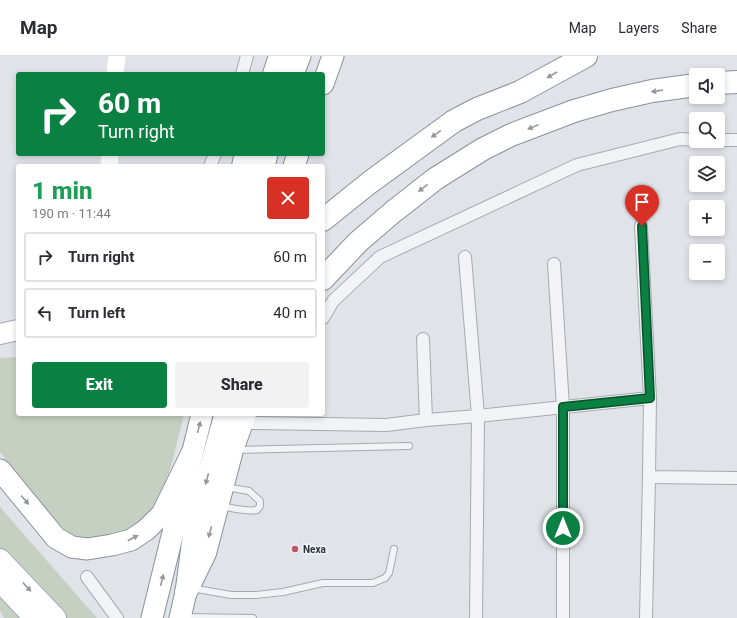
<!DOCTYPE html>
<meta charset="utf-8">
<style>
body{margin:0;font-family:Roboto,sans-serif;background:#f2f2f3;color:#2b2b33;height:100vh;display:flex;flex-direction:column;font-size:15px;white-space:nowrap}
*{box-sizing:border-box;margin:0}
p{font-size:13px;color:#7c7c81}
.icon{flex:none;width:22px;height:22px;fill:none;stroke:currentColor;stroke-width:2;stroke-linecap:round;stroke-linejoin:round}
.map{position:relative;flex:1;overflow:hidden}
.drawer{position:absolute;left:16px;top:108px;width:309px;height:252px;display:flex;flex-direction:column;background:#fff;border-radius:4px;box-shadow:0 2px 6px #0003}
.drawer>*{flex:none}
.guide{position:absolute;left:16px;top:16px;width:309px;height:84px;border-radius:4px;box-shadow:0 2px 6px #0003;background:#0b8043;color:#fff;overflow:hidden}
.buttons{position:absolute;left:689px;top:12px;display:grid;gap:8px}
.buttons a{display:grid;place-items:center;width:36px;height:36px;border-radius:4px;background:#fff;box-shadow:0 2px 6px #0003;font-size:20px}
.pin{position:absolute;display:grid;place-items:center;width:34px;height:34px;color:#fff;margin:-41px -17px;border-radius:50% 50% 50% 0;rotate:-45deg;box-shadow:0 0 4px #0007}
.pin .icon{rotate:45deg}
.me{position:absolute;width:44px;margin:-22px;rotate:0deg;stroke-linejoin:round;filter:drop-shadow(0 0 3px #0008)}
.turn{display:flex;align-items:center;gap:14px;height:84px;padding:0 16px;font-size:18px}
.turn .icon{width:52px;height:52px;stroke-width:2.5}
.turn b{display:block;font-size:28px;line-height:34px}
.round{display:grid;place-items:center;flex:none;width:42px;height:42px;border-radius:4px;background:#f2f2f3}
.head{display:flex;align-items:center;justify-content:space-between;height:68px;padding:0 16px}
h1{font-size:24px;font-weight:800;line-height:30px;color:#1e9e55}
.primary-button{display:flex;gap:8px;margin-top:auto;padding:8px 16px}
.primary-button a{flex:1;height:46px;border-radius:4px;background:#0b8043;color:#fff;font-size:16px;font-weight:800;line-height:46px;text-align:center}
.primary-button a+a{background:#f2f2f3;color:#2b2b33}
ul{padding:0;list-style:none}
li{display:flex;align-items:center;gap:12px;height:50px;margin:0 8px 6px;padding:0 8px;border:2px solid #e1e1e2;border-radius:4px}
li div{flex:1}
li b{display:block;font-size:15px}
li em{font-style:normal}
header{display:flex;align-items:center;gap:24px;box-sizing:border-box;height:56px;padding:0 20px;background:#fff;border-bottom:1px solid #e1e1e2}
header strong{font-size:19px}
nav{display:flex;gap:22px;margin-inline-start:auto;font-size:14px}
.map>svg:first-child{display:block}
.green{fill:#c6d0c2}
.lines{fill:none;stroke-linecap:round;stroke-linejoin:round}
.service-casing{stroke:#a6aab0;stroke-width:8}
.minor-casing{stroke:#a6aab0;stroke-width:14}
.primary-casing{stroke:#a0a8b1;stroke-width:22}
.trunk-casing{stroke:#89919c;stroke-width:23}
.motorway-casing{stroke:#89919c;stroke-width:24}
.service{stroke:#f2f3f6;stroke-width:6}
.minor{stroke:#f2f3f6;stroke-width:12}
.secondary{stroke:#fff;stroke-width:17}
.primary{stroke:#fff;stroke-width:20}
.trunk{stroke:#fff;stroke-width:21}
.motorway{stroke:#fff;stroke-width:22}
.oneway{fill:#94989e}
.route-casing{stroke:#07532c;stroke-width:10}
.route{stroke:#0b8043;stroke-width:7}
.poi-dot{fill:#bf5267;stroke:#eff2f5;stroke-width:1.5}
.labels{text-anchor:middle;dominant-baseline:central;stroke-width:3.5;stroke-linejoin:round;paint-order:stroke}
.poi-label{font-size:10px;font-weight:bold;fill:#2a323c;stroke:#eff2f5;text-anchor:start}
</style>
<header>
<strong>Map</strong>
<nav><a>Map</a><a>Layers</a><a>Share</a></nav>
</header>
<div class="map">
<svg width="737" height="562" viewBox="0 0 737 562">
<rect width="100%" height="100%" fill="#e0e3e7"/>
<g class="green">
<path d="M 18,301 L 18,358 L 184,358 C 177,386 166,445 144,464 C 136,472 108,482 96,483 C 89,484 81,483 74,483 L 51,460 L 0,396 L 0,302 Z"/>
<path d="M 0,451 L 97,562 L 4,562 L 0,555 Z"/>
</g>
<g class="lines">
<defs>
<g id="service">
<path d="M 236,394 L 409,390"/>
<path d="M 221,450 C 233,452 245,456 257,454 L 260,450 L 260,445 L 249,435 L 226,431"/>
<path d="M 191,532 L 231,539 L 256,539 L 283,536 L 323,527 L 373,527 L 385,522 L 389,517 L 394,493"/>
<path d="M 184,561 L 253,562"/>
</g>
<g id="minor">
<path d="M 242,18 L 247,0"/>
<path d="M 718,84 L 737,84"/>
<path d="M 210,110 L 215,98"/>
<path d="M 641,170 L 650,342"/>
<path d="M 465,201 L 478,360 L 476,562"/>
<path d="M 554,208 L 563,351 L 563,562"/>
<path d="M 323,262 L 333,245 L 380,201 L 577,109 L 680,83 L 696,84"/>
<path d="M 423,283 L 426,364"/>
<path d="M 253,367 L 386,369 L 426,364 L 478,360 L 650,342 L 649,421 L 737,422"/>
<path d="M 87,521 L 117,562"/>
<path d="M 646,562 L 649,421"/>
</g>
<g id="primary">
<path d="M 0,278 L 18,274"/>
<path d="M 0,503 L 56,562"/>
<path d="M 0,526 L 34,562"/>
</g>
<g id="trunk">
<path d="M 293,18 L 300,0"/>
<path d="M 323,28 L 333,0"/>
<path d="M 264,110 L 267,98"/>
<path d="M 294,110 L 298,98"/>
<path d="M 0,414 L 56,482 L 72,491 L 87,493 L 112,489 L 131,484 L 146,474 L 162,458 L 192,397"/>
<path d="M 152,562 L 202,358"/>
<path d="M 180,562 L 186,536 L 195,467 L 225,358"/>
</g>
<g id="motorway">
<path d="M 274,18 L 280,0"/>
<path d="M 718,27 L 737,26"/>
<path d="M 243,110 L 246,98"/>
<path d="M 323,164 L 369,127 L 454,65 L 477,53 L 520,36 L 586,0"/>
<path d="M 323,223 L 358,186 L 393,156 L 435,123 L 483,93 L 511,79 L 574,55 L 612,44 L 652,35 L 696,29"/>
<path d="M 186,536 L 205,497 L 232,394 L 245,358"/>
</g>
</defs>
<use href="#service" class="service-casing"/>
<use href="#minor" class="minor-casing"/>
<use href="#primary" class="primary-casing"/>
<use href="#trunk" class="trunk-casing"/>
<use href="#motorway" class="motorway-casing"/>
<use href="#service" class="service"/>
<use href="#minor" class="minor"/>
<g class="secondary">
<path d="M 115,18 L 117,0"/>
<path d="M 109,110 L 110,98"/>
</g>
<use href="#primary" class="primary"/>
<use href="#trunk" class="trunk"/>
<use href="#motorway" class="motorway"/>
</g>
<defs><path id="oneway-solid" d="M-6-.8H1V-3.2L6.5 0L1 3.2V.8H-6Z"/></defs>
<g class="oneway">
<use href="#oneway-solid" transform="translate(552 19) rotate(150)"/>
<use href="#oneway-solid" transform="translate(657 35) rotate(171)"/>
<use href="#oneway-solid" transform="translate(533 71) rotate(158)"/>
<use href="#oneway-solid" transform="translate(436 78) rotate(144)"/>
<use href="#oneway-solid" transform="translate(423 132) rotate(142)"/>
<use href="#oneway-solid" transform="translate(199 371) rotate(-76)"/>
<use href="#oneway-solid" transform="translate(207 423) rotate(105)"/>
<use href="#oneway-solid" transform="translate(25 444) rotate(50)"/>
<use href="#oneway-solid" transform="translate(210 476) rotate(105)"/>
<use href="#oneway-solid" transform="translate(133 482) rotate(-28)"/>
<use href="#oneway-solid" transform="translate(162 524) rotate(-76)"/>
<use href="#oneway-solid" transform="translate(27 531) rotate(47)"/>
</g>
<g class="lines">
<defs>
<path id="route" d="M 563,472 L 563,351 L 650,342 L 642,170"/>
</defs>
<use href="#route" class="route-casing"/>
<use href="#route" class="route"/>
</g>
<circle class="poi-dot" cx="295" cy="493" r="4"/>
<g class="labels">
<g class="poi-label">
<text x="303" y="493">Nexa</text>
</g>
</g>
</svg>
<div class="buttons">
<a><svg class="icon" aria-label="sound" viewBox="0 0 24 24"><path d="M4 9h4l5-4v14l-5-4H4zM17 9q2 3 0 6"/></svg></a>
<a><svg class="icon" aria-label="search" viewBox="0 0 24 24"><circle cx="10" cy="10" r="6"/><path d="M15 15l6 6"/></svg></a>
<a><svg class="icon" aria-label="layers" viewBox="0 0 24 24"><path d="M12 4l9 5-9 5-9-5zM3 14l9 5 9-5"/></svg></a>
<a>+</a>
<a>−</a>
</div>
<div class="pin" style="left:642px;top:170px;background:#d93025"><svg class="icon" aria-label="arrive" viewBox="0 0 24 24"><path d="M6 21V4h12l-3 4 3 4H6"/></svg></div>
<svg class="me" style="left:563px;top:472px" viewBox="-20 -20 40 40"><circle r="17" fill="#0b8043" stroke="#fff" stroke-width="3"/><path d="M0-11L8 9 0 5-8 9z" fill="#fff"/></svg>
<div class="guide">
<div class="turn"><svg class="icon" aria-label="right" viewBox="0 0 24 24"><path d="M7 20v-9h11M14 6l5 5-5 5"/></svg><div><b>60 m</b>Turn right</div></div>
</div>
<section class="drawer">
<div class="head"><div><h1>1 min</h1><p>190 m · 11:44</p></div><a class="round" style="background:#d93025;color:#fff"><svg class="icon" aria-label="close" viewBox="0 0 24 24"><path d="M6 6l12 12M18 6L6 18"/></svg></a></div>
<ul>
<li><svg class="icon" aria-label="right" viewBox="0 0 24 24"><path d="M7 20v-9h11M14 6l5 5-5 5"/></svg><div><b>Turn right</b></div><em>60 m</em></li>
<li><svg class="icon" aria-label="left" viewBox="0 0 24 24"><path d="M17 20v-9H6M10 6l-5 5 5 5"/></svg><div><b>Turn left</b></div><em>40 m</em></li>
</ul>
<div class="primary-button"><a>Exit</a><a>Share</a></div>
</section>
</div>
